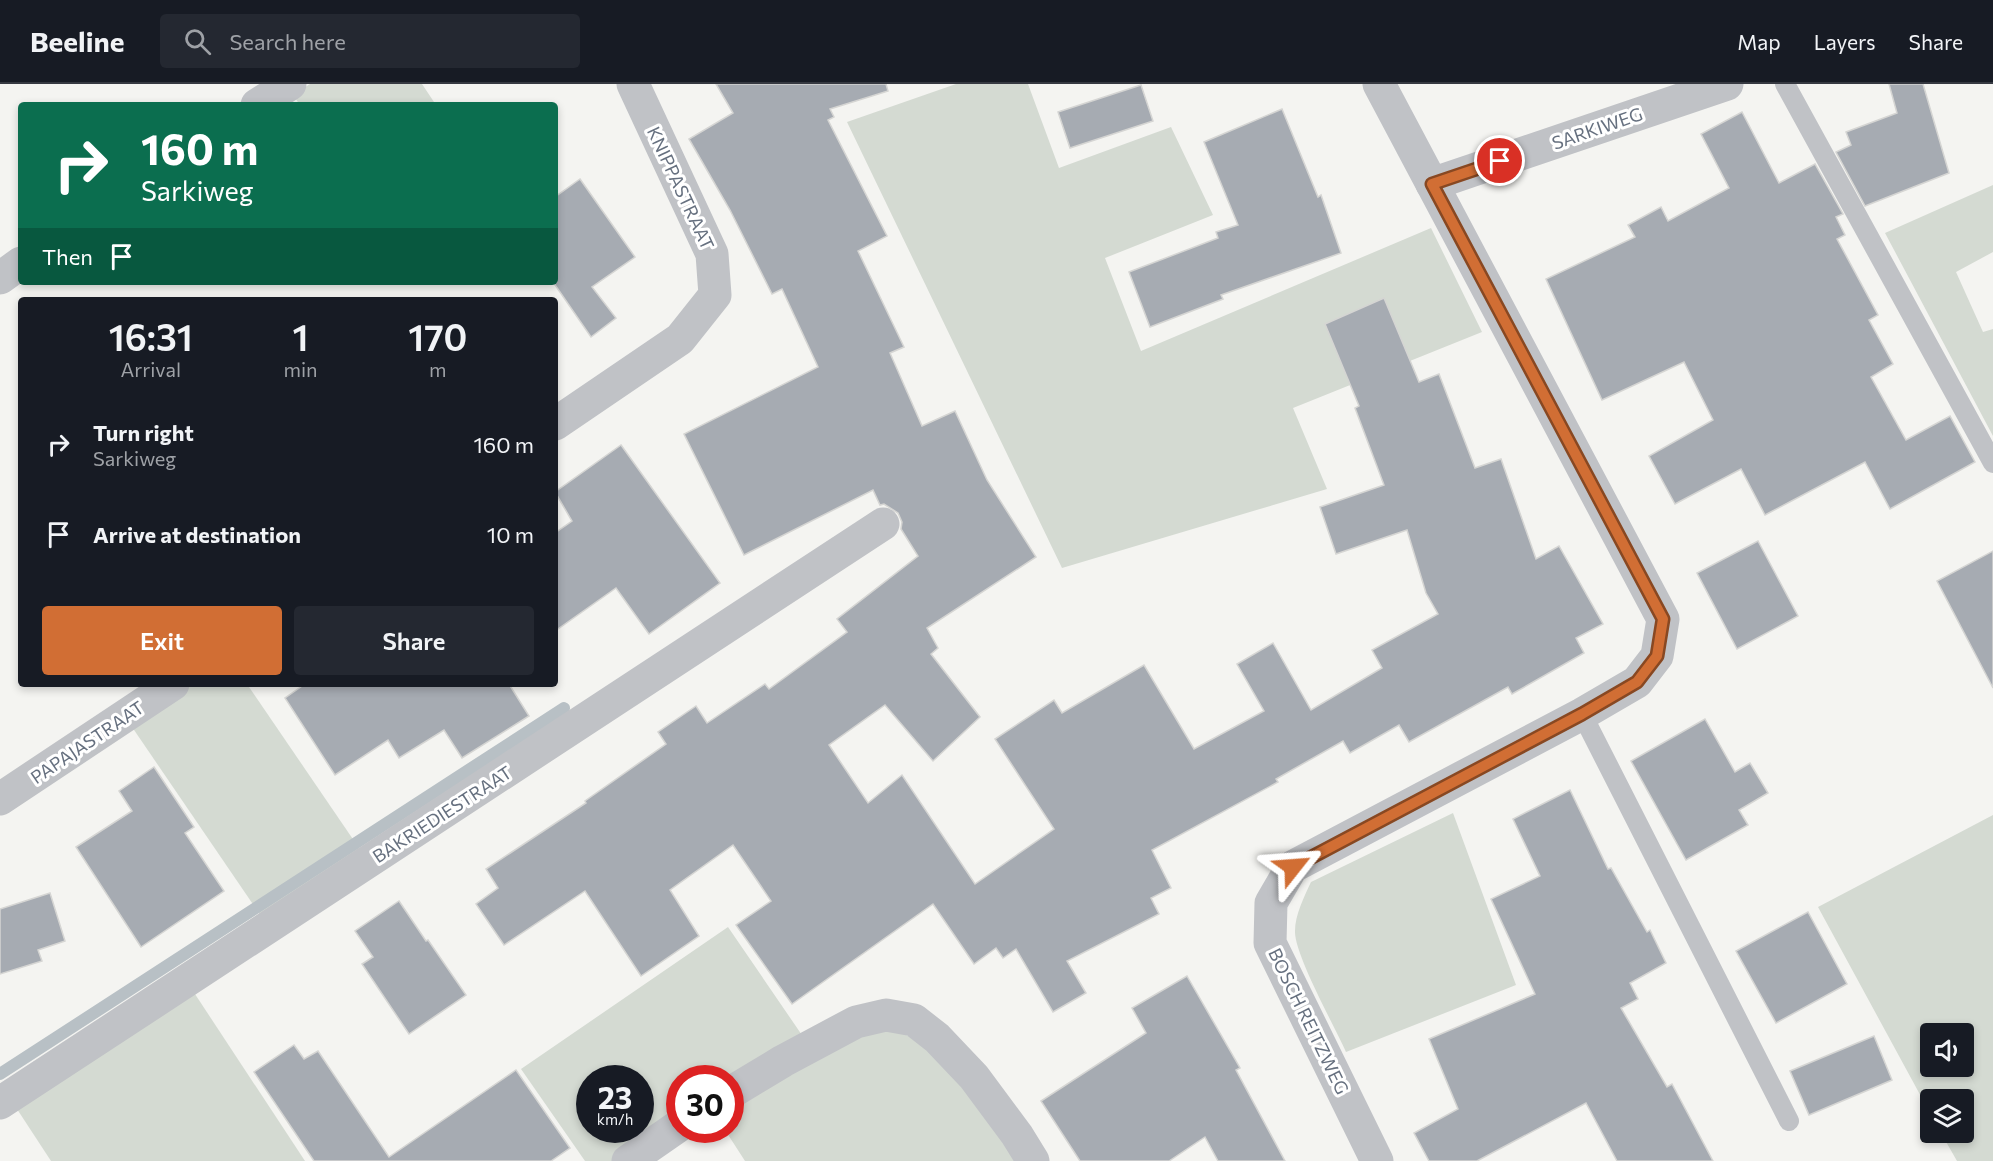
<!DOCTYPE html>
<style>
body{margin:0;font-family:Commissioner,sans-serif;background:#242831;color:#f1f3f6;height:100vh;display:flex;flex-direction:column;font-size:22px;white-space:nowrap}
*{box-sizing:border-box;margin:0}
p{font-size:20px;color:#9ea1a6}
.icon{flex:none;width:33px;height:33px;fill:none;stroke:currentColor;stroke-width:2;stroke-linecap:round;stroke-linejoin:round}
.map{position:relative;flex:1;overflow:hidden}
.panel{position:absolute;left:18px;top:213px;width:540px;height:390px;display:flex;flex-direction:column;background:#171b24;border-radius:6px;box-shadow:0 3px 9px #0003}
.panel>*{flex:none}
.hud{position:absolute;left:18px;top:18px;width:540px;height:183px;border-radius:6px;box-shadow:0 3px 9px #0003;background:#0b6e4f;color:#fff;overflow:hidden}
.tools{position:absolute;left:1920px;top:939px;display:grid;gap:12px}
.tools a{display:grid;place-items:center;width:54px;height:54px;border-radius:6px;background:#171b24;box-shadow:0 3px 9px #0003;font-size:30px}
.speed{position:absolute;left:576px;top:981px;display:flex;gap:12px;font-size:30px;font-weight:700;text-align:center}
.speed>*{display:grid;place-content:center;width:78px;height:78px;border-radius:50%;background:#171b24;box-shadow:0 3px 9px #0003;line-height:1}
.speed small{font-size:15px;font-weight:400}
.speed .limit{border:9px solid #d22;background:#fff;color:#111}
.pin{position:absolute;display:grid;place-items:center;width:51px;height:51px;color:#fff;margin:-26px;border:3px solid #fff;border-radius:50%;box-shadow:0 2px 6px #0007}
.me{position:absolute;width:66px;margin:-33px;rotate:62deg;stroke-linejoin:round;filter:drop-shadow(0 0 4px #0008)}
.turn{display:flex;align-items:center;gap:21px;height:126px;padding:0 24px;font-size:27px}
.turn .icon{width:78px;height:78px;stroke-width:2.5}
.turn b{display:block;font-size:42px;line-height:51px}
.then{display:flex;align-items:center;height:57px;padding:0 24px;background:#0003;gap:12px;font-size:22px}
.eta{display:flex;justify-content:space-evenly;align-items:center;height:102px;text-align:center}
.eta b{font-size:36px;font-weight:600;line-height:42px}
.action{display:flex;gap:12px;margin-top:auto;padding:12px 24px}
.action a{flex:1;height:69px;border-radius:6px;background:#d16e34;color:#fff;font-size:24px;font-weight:600;line-height:69px;text-align:center}
.action a+a{background:#242831;color:#f1f3f6}
ul{padding:0;list-style:none}
li{display:flex;align-items:center;gap:18px;height:90px;padding:0 24px}
li div{flex:1}
li b{display:block;font-size:22px}
li em{font-style:normal}
header{display:flex;align-items:center;gap:36px;box-sizing:border-box;height:84px;padding:0 30px;background:#171b24;border-bottom:2px solid #363941}
header strong{font-size:28px}
nav{display:flex;gap:33px;margin-inline-start:auto;font-size:21px}
.search{width:420px;height:54px;background:#242831;display:flex;align-items:center;gap:15px;box-sizing:border-box;padding:0 21px;border-radius:6px;color:#9ea1a6;font-size:22px}
.map>svg:first-child{display:block}
.green{fill:#d4dad2;fill-rule:evenodd}
.lines{fill:none;stroke-linecap:round;stroke-linejoin:round}
.stream{stroke:#b8c0c5;stroke-width:12}
.building{fill:#a6abb2;stroke:#d5d5d3;stroke-width:1.5}
.service{stroke:#c0c2c6;stroke-width:20}
.minor{stroke:#c0c2c6;stroke-width:33}
.route-casing{stroke:#884822;stroke-width:15}
.route{stroke:#d16e34;stroke-width:10}
.labels{text-anchor:middle;dominant-baseline:central;stroke-width:6;stroke-linejoin:round;paint-order:stroke}
.street-label{font-size:18px;fill:#66707f;stroke:#fff}
</style>
<header>
<strong>Beeline</strong>
<div class="search"><svg class="icon" aria-label="search" viewBox="0 0 24 24"><circle cx="10" cy="10" r="6"/><path d="M15 15l6 6"/></svg>Search here</div>
<nav><a>Map</a><a>Layers</a><a>Share</a></nav>
</header>
<div class="map">
<svg width="1993" height="1077" viewBox="0 0 1993 1077">
<rect width="100%" height="100%" fill="#f4f4f1"/>
<g class="green">
<path d="M 310,0 L 422,0 L 436,21 L 300,21 L 293,11 Z"/>
<path d="M 956,0 L 1028,0 L 1059,84 L 1171,43 L 1213,131 L 1105,174 L 1141,267 L 1431,144 L 1482,248 L 1293,324 L 1327,405 L 1062,484 L 847,38 Z"/>
<path d="M 1993,101 L 1993,168 L 1956,188 L 1983,248 L 1993,245 L 1993,352 L 1885,149 Z"/>
<path d="M 193,600 L 247,600 L 361,767 L 261,832 L 132,643 Z"/>
<path d="M 1453,729 L 1516,901 L 1346,968 C 1335,943 1294,870 1295,847 C 1295,831 1304,813 1311,798 Z"/>
<path d="M 1993,731 L 1993,1077 L 1957,1077 L 1941,1049 L 1964,1048 L 1964,1016 L 1930,1016 L 1930,1029 L 1818,823 ZM 1930,950 L 1964,950 L 1964,982 L 1930,982 Z"/>
<path d="M 728,843 L 806,957 L 730,994 L 680,994 L 679,1031 L 612,1077 L 585,1077 L 521,985 ZM 590,994 L 640,994 L 640,1046 L 590,1046 Z"/>
<path d="M 191,904 L 305,1077 L 51,1077 L 15,1022 Z"/>
<path d="M 890,944 L 934,963 L 1023,1077 L 745,1077 L 725,1046 L 730,1046 L 731,1019 L 831,960 Z"/>
</g>
<g class="lines">
<path class="stream" d="M 0,990 L 564,624"/>
</g>
<g class="building">
<path d="M 716,0 L 886,0 L 888,7 L 830,25 L 834,33 L 828,36 L 887,152 L 858,167 L 904,263 L 890,269 L 922,342 L 955,327 L 987,396 L 1036,473 L 927,544 L 938,564 L 931,570 L 980,633 L 933,677 L 885,621 L 829,661 L 868,719 L 902,691 L 975,800 L 1054,745 L 995,655 L 1054,616 L 1062,629 L 1144,581 L 1194,665 L 1264,627 L 1237,580 L 1273,559 L 1311,626 L 1382,584 L 1372,566 L 1438,530 L 1426,509 L 1407,446 L 1336,470 L 1320,423 L 1384,401 L 1355,324 L 1359,322 L 1325,240 L 1384,214 L 1419,298 L 1439,290 L 1475,384 L 1501,375 L 1536,475 L 1559,462 L 1603,540 L 1576,554 L 1584,569 L 1512,610 L 1508,603 L 1409,658 L 1399,641 L 1350,669 L 1343,657 L 1276,695 L 1278,698 L 1152,766 L 1171,804 L 1151,814 L 1159,830 L 1067,877 L 1086,909 L 1053,928 L 1016,865 L 1003,874 L 996,864 L 974,880 L 933,820 L 792,920 L 736,841 L 771,817 L 733,761 L 670,806 L 699,852 L 641,892 L 585,807 L 504,861 L 476,820 L 498,804 L 486,785 L 586,719 L 585,717 L 666,660 L 658,648 L 696,622 L 707,639 L 765,600 L 769,605 L 847,548 L 837,535 L 918,472 L 901,445 L 902,438 L 898,429 L 884,420 L 880,421 L 873,406 L 744,471 L 684,350 L 818,283 L 782,205 L 772,210 L 730,126 L 689,55 L 733,29 Z"/>
<path d="M 1889,0 L 1923,0 L 1949,89 L 1865,122 L 1836,68 L 1851,61 L 1846,48 L 1897,29 Z"/>
<path d="M 1141,1 L 1153,37 L 1070,64 L 1058,28 Z"/>
<path d="M 1282,25 L 1318,113 L 1321,111 L 1341,169 L 1221,211 L 1223,215 L 1150,243 L 1129,188 L 1218,154 L 1216,148 L 1238,141 L 1204,58 Z"/>
<path d="M 1742,28 L 1779,99 L 1815,80 L 1843,130 L 1836,133 L 1845,151 L 1837,155 L 1878,231 L 1869,236 L 1893,280 L 1871,293 L 1906,356 L 1950,332 L 1975,378 L 1890,425 L 1865,378 L 1765,431 L 1741,385 L 1675,420 L 1649,372 L 1713,336 L 1684,278 L 1602,316 L 1546,195 L 1635,153 L 1628,141 L 1661,123 L 1668,137 L 1729,104 L 1701,50 Z"/>
<path d="M 580,95 L 635,173 L 592,203 L 616,234 L 591,253 L 553,198 L 555,198 L 555,113 Z"/>
<path d="M 621,361 L 720,499 L 649,550 L 616,504 L 555,547 L 555,449 L 572,437 L 555,408 Z"/>
<path d="M 1758,457 L 1798,532 L 1737,565 L 1697,489 Z"/>
<path d="M 1993,467 L 1993,604 L 1937,497 Z"/>
<path d="M 305,600 L 509,600 L 529,632 L 462,674 L 444,646 L 399,674 L 388,656 L 335,691 L 285,614 Z"/>
<path d="M 1705,635 L 1735,688 L 1750,679 L 1768,709 L 1739,726 L 1748,741 L 1686,776 L 1631,677 Z"/>
<path d="M 154,683 L 194,743 L 185,749 L 224,807 L 141,863 L 76,763 L 132,727 L 119,707 Z"/>
<path d="M 1570,706 L 1608,785 L 1611,784 L 1647,848 L 1650,846 L 1666,879 L 1630,899 L 1638,915 L 1621,924 L 1667,1003 L 1672,1000 L 1713,1077 L 1617,1077 L 1586,1019 L 1477,1077 L 1429,1077 L 1414,1049 L 1458,1025 L 1429,955 L 1535,910 L 1491,815 L 1540,792 L 1513,735 Z"/>
<path d="M 50,809 L 65,857 L 38,866 L 42,877 L 0,890 L 0,825 Z"/>
<path d="M 399,817 L 426,857 L 428,856 L 466,911 L 409,950 L 362,880 L 373,873 L 355,847 Z"/>
<path d="M 1808,828 L 1847,900 L 1776,939 L 1736,867 Z"/>
<path d="M 1187,892 L 1240,984 L 1236,986 L 1285,1077 L 1218,1077 L 1205,1053 L 1169,1077 L 1080,1077 L 1041,1017 L 1146,949 L 1132,924 Z"/>
<path d="M 1874,952 L 1892,996 L 1809,1031 L 1790,987 Z"/>
<path d="M 294,961 L 304,975 L 318,967 L 389,1073 L 516,986 L 570,1064 L 551,1077 L 314,1077 L 254,988 Z"/>
</g>
<g class="lines">
<g class="service">
<path d="M 1785,0 L 1993,379"/>
<path d="M 1582,630 L 1789,1037"/>
</g>
<g class="minor">
<path d="M 257,21 L 290,0"/>
<path d="M 1432,100 L 1727,0"/>
<path d="M 0,194 L 21,179"/>
<path d="M 555,340 L 680,255 L 715,211 L 712,170 L 633,0"/>
<path d="M 0,715 L 173,600"/>
<path d="M 730,1009 L 783,977 L 856,938 L 886,931 L 914,936 L 937,954 L 974,993 L 1017,1051 L 1033,1077"/>
<path d="M 0,1019 L 883,440"/>
<path d="M 628,1077 L 680,1041"/>
<path d="M 1377,1077 L 1270,859 L 1271,819 L 1292,783 L 1582,630 L 1637,598 L 1657,572 L 1663,535 L 1379,0"/>
</g>
</g>
<g class="lines">
<defs>
<path id="route" d="M 1293,783 L 1582,630 L 1637,598 L 1657,572 L 1663,535 L 1432,100 L 1500,77"/>
</defs>
<use href="#route" class="route-casing"/>
<use href="#route" class="route"/>
</g>
<g class="labels">
<g class="street-label">
<text transform="translate(1597 44) rotate(-19)">SARKIWEG</text>
<text transform="translate(681 104) rotate(65)">KNIPPASTRAAT</text>
<text transform="translate(87 658) rotate(-34)">PAPAJASTRAAT</text>
<text transform="translate(442 730) rotate(-33)">BAKRIEDIESTRAAT</text>
<text transform="translate(1309 937) rotate(64)">BOSCH REITZWEG</text>
</g>
</g>
</svg>
<div class="tools">
<a><svg class="icon" aria-label="sound" viewBox="0 0 24 24"><path d="M4 9h4l5-4v14l-5-4H4zM17 9q2 3 0 6"/></svg></a>
<a><svg class="icon" aria-label="layers" viewBox="0 0 24 24"><path d="M12 4l9 5-9 5-9-5zM3 14l9 5 9-5"/></svg></a>
</div>
<div class="speed"><div>23<small>km/h</small></div><div class="limit">30</div></div>
<div class="pin" style="left:1500px;top:77px;background:#d93025"><svg class="icon" aria-label="arrive" viewBox="0 0 24 24"><path d="M6 21V4h12l-3 4 3 4H6"/></svg></div>
<svg class="me" style="left:1293px;top:783px" viewBox="-20 -20 40 40"><path d="M0-17L14 15 0 8-14 15z" fill="#d16e34" stroke="#fff" stroke-width="4"/></svg>
<div class="hud">
<div class="turn"><svg class="icon" aria-label="right" viewBox="0 0 24 24"><path d="M7 20v-9h11M14 6l5 5-5 5"/></svg><div><b>160 m</b>Sarkiweg</div></div>
<div class="then">Then<svg class="icon" aria-label="arrive" viewBox="0 0 24 24"><path d="M6 21V4h12l-3 4 3 4H6"/></svg></div>
</div>
<section class="panel">
<div class="eta">
<div><b>16:31</b><p>Arrival</p></div>
<div><b>1</b><p>min</p></div>
<div><b>170</b><p>m</p></div>
</div>
<ul>
<li><svg class="icon" aria-label="right" viewBox="0 0 24 24"><path d="M7 20v-9h11M14 6l5 5-5 5"/></svg><div><b>Turn right</b><p>Sarkiweg</p></div><em>160 m</em></li>
<li><svg class="icon" aria-label="arrive" viewBox="0 0 24 24"><path d="M6 21V4h12l-3 4 3 4H6"/></svg><div><b>Arrive at destination</b></div><em>10 m</em></li>
</ul>
<div class="action"><a>Exit</a><a>Share</a></div>
</section>
</div>
